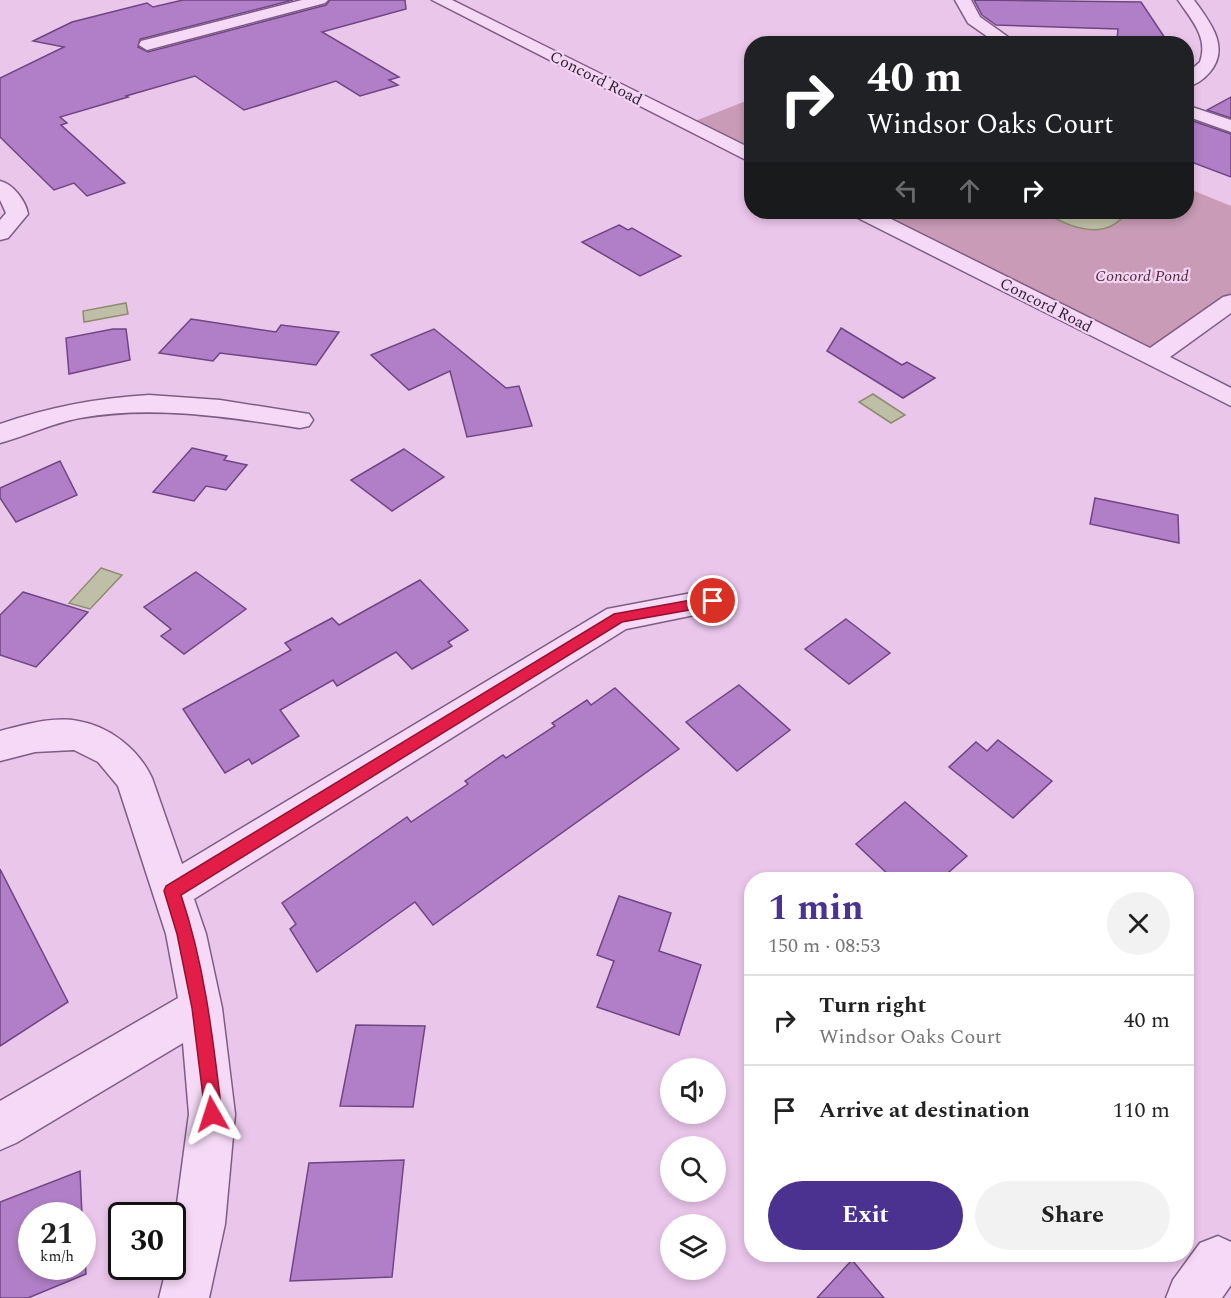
<!DOCTYPE html>
<meta charset="utf-8">
<style>
body{margin:0;font-family:Spectral,serif;background:#f2f2f2;color:#222;height:100vh;display:flex;flex-direction:column;font-size:22px;white-space:nowrap}
*{box-sizing:border-box;margin:0}
p{font-size:20px;color:#767676}
.icon{flex:none;width:33px;height:33px;fill:none;stroke:currentColor;stroke-width:2;stroke-linecap:round;stroke-linejoin:round}
.map{position:relative;flex:1;overflow:hidden}
.panel{position:absolute;left:744px;top:872px;width:450px;height:390px;display:flex;flex-direction:column;background:#fff;border-radius:24px;box-shadow:0 3px 9px #0003}
.panel>*{flex:none}
.guide{position:absolute;left:744px;top:36px;width:450px;height:183px;border-radius:24px;box-shadow:0 3px 9px #0003;background:#202124;color:#fff;overflow:hidden}
.buttons{position:absolute;left:660px;top:1058px;display:grid;gap:12px}
.buttons a{display:grid;place-items:center;width:66px;height:66px;border-radius:50%;background:#fff;box-shadow:0 3px 9px #0003;font-size:30px}
.speed{position:absolute;left:18px;top:1202px;display:flex;gap:12px;font-size:30px;font-weight:700;text-align:center}
.speed>*{display:grid;place-content:center;width:78px;height:78px;border-radius:50%;background:#fff;box-shadow:0 3px 9px #0003;line-height:1}
.speed small{font-size:15px;font-weight:400}
.speed .limit{border:3px solid #111;border-radius:9px;background:#fff;color:#111}
.pin{position:absolute;display:grid;place-items:center;width:51px;height:51px;color:#fff;margin:-26px;border:3px solid #fff;border-radius:50%;box-shadow:0 2px 6px #0007}
.me{position:absolute;width:66px;margin:-33px;rotate:354deg;stroke-linejoin:round;filter:drop-shadow(0 0 4px #0008)}
.turn{display:flex;align-items:center;gap:21px;height:126px;padding:0 24px;font-size:27px}
.turn .icon{width:78px;height:78px;stroke-width:2.5}
.turn b{display:block;font-size:42px;line-height:51px}
.lanes{display:flex;align-items:center;height:57px;padding:0 24px;background:#0003;justify-content:center;gap:30px;direction:ltr}
.lanes .off{opacity:.35}
.round{display:grid;place-items:center;flex:none;width:63px;height:63px;border-radius:32px;background:#f2f2f2}
.headline{display:flex;align-items:center;justify-content:space-between;height:102px;padding:0 24px}
h1{font-size:36px;font-weight:700;line-height:45px;color:#4c3290}
.button{display:flex;gap:12px;margin-top:auto;padding:12px 24px}
.button a{flex:1;height:69px;border-radius:36px;background:#4c3290;color:#fff;font-size:24px;font-weight:700;line-height:69px;text-align:center}
.button a+a{background:#f2f2f2;color:#222}
ul{padding:0;list-style:none}
li{display:flex;align-items:center;gap:18px;height:90px;padding:0 24px;border-top:2px solid #e0e0e0}
li div{flex:1}
li b{display:block;font-size:22px}
li em{font-style:normal}
.map>svg:first-child{display:block}
.green{fill:#c99bb6}
.water{fill:#bfbfa7;stroke:#8c8d6f;stroke-width:1.5}
.building{fill:#b17fc7;stroke:#6f4583;stroke-width:1.5}
.lines{fill:none;stroke-linecap:round;stroke-linejoin:round}
.minor-casing{stroke:#7e5d85;stroke-width:3}
.minor{fill:#f6d9f6;fill-rule:evenodd}
.route{fill:#e11d48;stroke:#92132f;stroke-width:1.5}
.labels{text-anchor:middle;dominant-baseline:central;stroke-width:4.5;stroke-linejoin:round;paint-order:stroke}
.far-street-label{font-size:16px;fill:#312037;stroke:#f3d5f3}
.far-park-label{font-size:16px;font-style:italic;fill:#52283b;stroke:#f3d5f3}
</style>
<div class="map">
<svg width="1231" height="1298" viewBox="0 0 1231 1298">
<rect width="100%" height="100%" fill="#ebc6eb"/>
<g class="green">
<path d="M 751,99 L 751,153 L 690,123 Z"/>
<path d="M 1187,188 L 1231,206 L 1231,294 L 1148,352 L 868,212 L 1186,212 Z"/>
</g>
<g class="water">
<path d="M 1044,212 L 1127,212 C 1106,242 1070,228 1044,212 Z"/>
<path d="M 126,303 L 128,314 L 84,322 L 83,311 Z"/>
<path d="M 873,394 L 905,415 L 891,423 L 859,402 Z"/>
<path d="M 101,568 L 122,575 L 90,609 L 69,603 Z"/>
</g>
<g class="building">
<path d="M 183,0 L 293,0 L 140,39 L 138,47 L 148,52 L 326,5 L 330,0 L 405,0 L 406,9 L 322,32 L 399,77 L 389,80 L 398,85 L 360,96 L 336,81 L 244,110 L 195,76 L 126,96 L 128,97 L 60,117 L 67,123 L 61,125 L 125,183 L 87,196 L 74,183 L 54,190 L 0,137 L 0,78 L 64,47 L 33,41 L 72,22 L 147,3 L 153,7 Z"/>
<path d="M 974,0 L 1141,2 L 1169,44 L 1117,40 L 1118,29 L 996,25 L 982,15 Z"/>
<path d="M 1231,97 L 1231,118 L 1207,110 Z"/>
<path d="M 1190,120 L 1231,134 L 1231,177 L 1186,160 L 1186,121 Z"/>
<path d="M 619,225 L 628,230 L 632,228 L 681,256 L 640,276 L 582,242 Z"/>
<path d="M 191,319 L 276,332 L 281,325 L 339,332 L 316,365 L 220,353 L 213,361 L 159,353 Z"/>
<path d="M 841,328 L 902,365 L 907,362 L 935,378 L 903,398 L 827,351 Z"/>
<path d="M 113,329 L 126,329 L 130,360 L 69,374 L 66,338 Z"/>
<path d="M 434,329 L 506,388 L 519,386 L 532,426 L 467,437 L 450,371 L 409,390 L 371,355 Z"/>
<path d="M 192,448 L 227,456 L 224,460 L 247,465 L 226,490 L 206,486 L 194,501 L 153,492 Z"/>
<path d="M 404,449 L 444,477 L 392,511 L 351,480 Z"/>
<path d="M 60,461 L 77,495 L 16,522 L 0,498 L 0,488 Z"/>
<path d="M 1095,498 L 1178,515 L 1179,543 L 1090,524 Z"/>
<path d="M 196,572 L 246,609 L 184,654 L 161,636 L 171,629 L 144,607 Z"/>
<path d="M 420,580 L 468,630 L 448,642 L 452,646 L 412,669 L 396,652 L 337,686 L 333,680 L 280,710 L 299,736 L 252,764 L 249,759 L 225,773 L 183,709 L 291,650 L 285,643 L 332,618 L 339,625 Z"/>
<path d="M 23,592 L 88,612 L 36,667 L 0,655 L 0,615 Z"/>
<path d="M 846,619 L 890,653 L 849,684 L 805,649 Z"/>
<path d="M 739,685 L 790,730 L 737,771 L 686,722 Z"/>
<path d="M 615,688 L 679,749 L 433,925 L 415,902 L 317,972 L 290,929 L 296,924 L 282,903 L 407,817 L 411,822 L 468,784 L 465,781 L 503,755 L 506,758 L 555,726 L 552,723 L 587,700 L 591,705 Z"/>
<path d="M 998,740 L 1052,781 L 1013,818 L 949,767 L 976,742 L 987,751 Z"/>
<path d="M 905,802 L 967,856 L 941,879 L 893,879 L 856,844 Z"/>
<path d="M 0,869 L 68,1002 L 0,1046 Z"/>
<path d="M 619,896 L 671,913 L 659,951 L 701,965 L 679,1035 L 597,1007 L 614,961 L 597,955 Z"/>
<path d="M 356,1025 L 425,1026 L 413,1107 L 340,1106 Z"/>
<path d="M 404,1160 L 392,1277 L 290,1281 L 309,1163 Z"/>
<path d="M 80,1171 L 82,1215 L 32,1215 L 32,1266 L 82,1266 L 82,1219 L 86,1274 L 28,1298 L 0,1298 L 0,1202 Z"/>
<path d="M 852,1260 L 884,1298 L 817,1298 Z"/>
</g>
<g class="lines">
<defs>
<g id="minor">
<path d="M 302,0 L 328,0 L 325,3 L 147,50 L 139,45 L 141,41 Z"/>
<path d="M 432,0 L 452,0 L 752,149 L 752,163 Z"/>
<path d="M 955,0 L 971,0 L 980,17 L 1018,44 L 998,44 L 968,23 Z"/>
<path d="M 1178,0 L 1194,0 C 1209,21 1231,47 1210,72 C 1204,79 1196,85 1186,87 L 1186,74 L 1200,62 C 1209,38 1191,19 1178,0 Z"/>
<path d="M 1186,105 L 1231,120 L 1231,132 L 1186,116 Z"/>
<path d="M 0,181 C 13,184 26,201 28,214 L 8,238 L 0,240 L 0,220 L 6,213 L 0,200 Z"/>
<path d="M 850,212 L 877,212 L 1150,348 L 1223,297 L 1231,295 L 1231,313 L 1170,357 L 1231,388 L 1231,406 L 854,216 Z"/>
<path d="M 149,395 L 220,400 L 309,414 L 313,420 L 309,426 L 300,428 C 227,417 153,405 80,418 C 52,423 27,436 0,443 L 0,424 C 49,407 97,398 149,395 Z"/>
<path d="M 713,589 L 724,593 L 729,601 L 724,609 L 626,629 L 194,899 L 206,934 L 222,1008 L 235,1114 L 225,1224 L 209,1298 L 159,1298 L 167,1266 L 172,1266 L 172,1241 L 189,1114 L 183,1043 L 16,1143 L 0,1150 L 0,1101 L 178,998 L 166,934 L 118,786 L 98,762 L 74,750 L 35,752 L 0,761 L 0,731 C 24,725 53,716 78,721 C 110,726 139,750 152,778 L 182,864 L 607,609 Z"/>
<path d="M 1218,1236 L 1231,1242 L 1231,1285 L 1222,1298 L 1166,1298 L 1173,1280 L 1200,1243 Z"/>
</g>
</defs>
<use href="#minor" class="minor-casing"/>
<use href="#minor" class="minor"/>
</g>
<path class="route" d="M 713,596 L 717,598 L 717,605 L 622,622 L 181,895 C 205,966 213,1039 222,1114 L 219,1121 L 212,1123 L 206,1121 L 192,1008 L 177,934 L 164,891 L 166,886 L 614,614 Z"/>
<g class="labels">
<g class="far-street-label">
<text transform="translate(596 78) rotate(27)">Concord Road</text>
<text transform="translate(1046 305) rotate(27)">Concord Road</text>
</g>
<g class="far-park-label">
<text x="1142" y="276">Concord Pond</text>
</g>
</g>
</svg>
<div class="buttons">
<a><svg class="icon" aria-label="sound" viewBox="0 0 24 24"><path d="M4 9h4l5-4v14l-5-4H4zM17 9q2 3 0 6"/></svg></a>
<a><svg class="icon" aria-label="search" viewBox="0 0 24 24"><circle cx="10" cy="10" r="6"/><path d="M15 15l6 6"/></svg></a>
<a><svg class="icon" aria-label="layers" viewBox="0 0 24 24"><path d="M12 4l9 5-9 5-9-5zM3 14l9 5 9-5"/></svg></a>
</div>
<div class="speed"><div>21<small>km/h</small></div><div class="limit">30</div></div>
<div class="pin" style="left:713px;top:601px;background:#d93025"><svg class="icon" aria-label="arrive" viewBox="0 0 24 24"><path d="M6 21V4h12l-3 4 3 4H6"/></svg></div>
<svg class="me" style="left:212px;top:1114px" viewBox="-20 -20 40 40"><path d="M0-17L14 15 0 8-14 15z" fill="#e11d48" stroke="#fff" stroke-width="4"/></svg>
<div class="guide">
<div class="turn"><svg class="icon" aria-label="right" viewBox="0 0 24 24"><path d="M7 20v-9h11M14 6l5 5-5 5"/></svg><div><b>40 m</b>Windsor Oaks Court</div></div>
<div class="lanes"><svg class="icon off" aria-label="left" viewBox="0 0 24 24"><path d="M17 20v-9H6M10 6l-5 5 5 5"/></svg><svg class="icon off" aria-label="ahead" viewBox="0 0 24 24"><path d="M12 20V5M6 11l6-6 6 6"/></svg><svg class="icon" aria-label="right" viewBox="0 0 24 24"><path d="M7 20v-9h11M14 6l5 5-5 5"/></svg></div>
</div>
<section class="panel">
<div class="headline"><div><h1>1 min</h1><p>150 m · 08:53</p></div><a class="round"><svg class="icon" aria-label="close" viewBox="0 0 24 24"><path d="M6 6l12 12M18 6L6 18"/></svg></a></div>
<ul>
<li><svg class="icon" aria-label="right" viewBox="0 0 24 24"><path d="M7 20v-9h11M14 6l5 5-5 5"/></svg><div><b>Turn right</b><p>Windsor Oaks Court</p></div><em>40 m</em></li>
<li><svg class="icon" aria-label="arrive" viewBox="0 0 24 24"><path d="M6 21V4h12l-3 4 3 4H6"/></svg><div><b>Arrive at destination</b></div><em>110 m</em></li>
</ul>
<div class="button"><a>Exit</a><a>Share</a></div>
</section>
</div>
